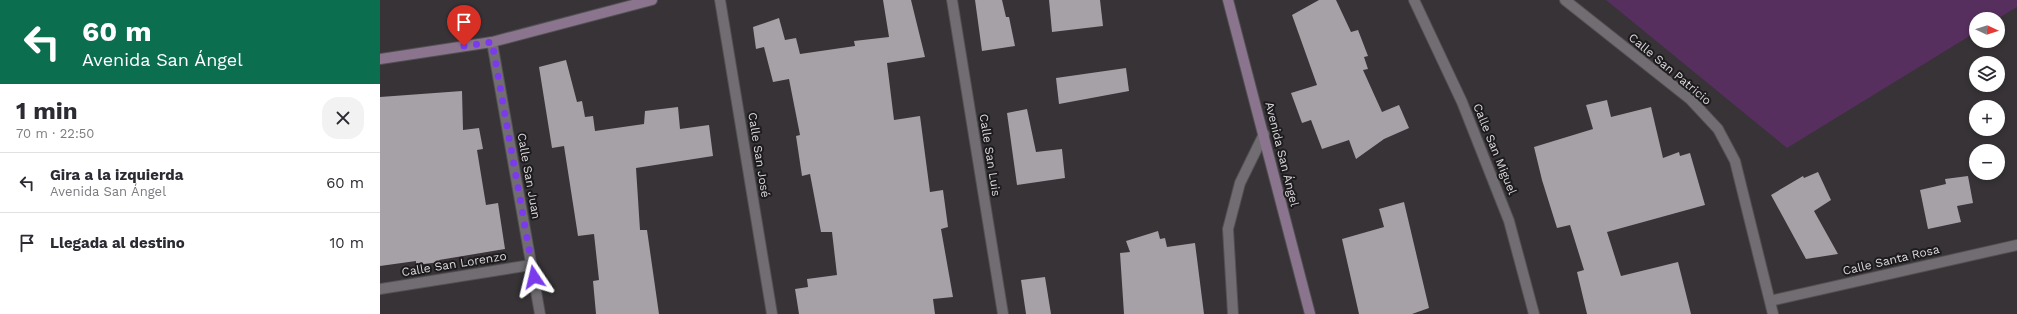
<!DOCTYPE html>
<html lang="es">
<meta charset="utf-8">
<style>
body{margin:0;font-family:"Work Sans",sans-serif;background:#f2f2f3;color:#2b2b33;height:100vh;display:flex;flex-direction:column;font-size:15px;white-space:nowrap}
*{box-sizing:border-box;margin:0}
p{font-size:13px;color:#7c7c81}
.icon{flex:none;width:22px;height:22px;fill:none;stroke:currentColor;stroke-width:2;stroke-linecap:round;stroke-linejoin:round}
.map{position:relative;flex:1;overflow:hidden}
.panel{display:flex;flex-direction:column;background:#fff;width:380px}
.panel>*{flex:none}
.top-card{background:#0b6e4f;color:#fff;overflow:hidden}
.needle{width:26px;rotate:94deg}
.buttons{position:absolute;left:1589px;top:12px;display:grid;gap:8px}
.buttons a{display:grid;place-items:center;width:36px;height:36px;border-radius:50%;background:#fff;box-shadow:0 2px 6px #0003;font-size:20px}
.pin{position:absolute;display:grid;place-items:center;width:34px;height:34px;color:#fff;margin:-41px -17px;border-radius:50% 50% 50% 0;rotate:-45deg;box-shadow:0 0 4px #0007}
.pin .icon{rotate:45deg}
.me{position:absolute;width:44px;margin:-22px;rotate:350deg;stroke-linejoin:round;filter:drop-shadow(0 0 3px #0008)}
.turn{display:flex;align-items:center;gap:14px;height:84px;padding:0 16px;font-size:18px}
.turn .icon{width:52px;height:52px;stroke-width:2.5}
.turn b{display:block;font-size:28px;line-height:34px}
.round{display:grid;place-items:center;flex:none;width:42px;height:42px;border-radius:16px;background:#f2f2f3}
.head{display:flex;align-items:center;justify-content:space-between;height:68px;padding:0 16px}
h1{font-size:24px;font-weight:700;line-height:30px}
ul{padding:0;list-style:none}
li{display:flex;align-items:center;gap:12px;height:60px;padding:0 16px;border-top:1px solid #e1e1e2}
li div{flex:1}
li b{display:block;font-size:15px}
li em{font-style:normal}
main{display:flex;flex:1;min-height:0}
.map>svg:first-child{display:block}
.green{fill:#572f5f}
.building{fill:#a5a1a6}
.lines{fill:none;stroke-linecap:round;stroke-linejoin:round}
.street-casing{stroke:#525053;stroke-width:12}
.secondary-casing{stroke:#525053;stroke-width:12}
.street{stroke:#716d72;stroke-width:10}
.secondary{stroke:#8a748e;stroke-width:10}
.route{stroke:#7c3aed;stroke-width:7;stroke-dasharray:0 12.6}
.labels{text-anchor:middle;dominant-baseline:central;stroke-width:4;stroke-linejoin:round;paint-order:stroke}
.street-label{font-size:12px;fill:#d9d7d9;stroke:#1d1b1d}
</style>
<main>
<section class="panel">
<div class="top-card">
<div class="turn"><svg class="icon" aria-label="left" viewBox="0 0 24 24"><path d="M17 20v-9H6M10 6l-5 5 5 5"/></svg><div><b>60 m</b>Avenida San Ángel</div></div>
</div>
<div class="head"><div><h1>1 min</h1><p>70 m · 22:50</p></div><a class="round"><svg class="icon" aria-label="close" viewBox="0 0 24 24"><path d="M6 6l12 12M18 6L6 18"/></svg></a></div>
<ul>
<li><svg class="icon" aria-label="left" viewBox="0 0 24 24"><path d="M17 20v-9H6M10 6l-5 5 5 5"/></svg><div><b>Gira a la izquierda</b><p>Avenida San Ángel</p></div><em>60 m</em></li>
<li><svg class="icon" aria-label="arrive" viewBox="0 0 24 24"><path d="M6 21V4h12l-3 4 3 4H6"/></svg><div><b>Llegada al destino</b></div><em>10 m</em></li>
</ul>
</section>
<div class="map">
<svg width="1637" height="314" viewBox="0 0 1637 314">
<rect width="100%" height="100%" fill="#373337"/>
<path class="green" d="M 1226,0 L 1637,0 L 1637,7 L 1617,19 L 1596,19 L 1596,32 L 1407,148 Z"/>
<g class="building">
<path d="M 503,0 L 531,0 L 545,57 L 507,63 L 514,120 L 540,116 L 550,192 L 563,190 L 568,227 L 561,229 L 573,297 L 553,299 L 555,314 L 419,314 L 415,289 L 428,287 L 427,279 L 457,275 L 452,232 L 441,232 L 430,174 L 422,176 L 416,136 L 420,135 L 409,79 L 393,82 L 384,47 L 376,49 L 373,27 L 399,18 L 405,40 L 416,38 L 420,54 L 475,46 L 474,41 L 509,37 Z"/>
<path d="M 595,0 L 622,0 L 626,17 L 629,17 L 635,46 L 602,51 Z"/>
<path d="M 669,0 L 720,0 L 723,26 L 672,32 Z"/>
<path d="M 939,0 L 956,0 L 971,32 L 978,30 L 988,56 L 984,57 L 988,69 L 983,70 L 1002,112 L 1019,105 L 1029,128 L 1004,139 L 976,159 L 969,140 L 942,149 L 931,120 L 922,123 L 911,93 L 937,85 L 912,15 Z"/>
<path d="M 186,60 L 197,102 L 202,101 L 205,117 L 213,116 L 215,131 L 264,124 L 265,111 L 298,107 L 300,129 L 329,125 L 333,156 L 256,168 L 260,230 L 267,230 L 279,314 L 216,314 L 213,281 L 219,280 L 214,234 L 198,236 L 184,146 L 172,148 L 159,67 Z"/>
<path d="M 746,68 L 749,91 L 679,104 L 676,78 Z"/>
<path d="M 82,91 L 83,130 L 99,128 L 103,149 L 97,150 L 106,205 L 118,203 L 125,249 L 59,260 L 60,262 L 36,265 L 36,261 L 0,266 L 0,97 Z"/>
<path d="M 1227,100 L 1231,117 L 1271,107 L 1283,158 L 1299,152 L 1300,156 L 1310,153 L 1325,205 L 1227,232 L 1241,276 L 1298,262 L 1311,314 L 1207,314 L 1197,272 L 1204,270 L 1190,225 L 1177,228 L 1162,180 L 1154,147 L 1213,129 L 1206,105 Z"/>
<path d="M 647,109 L 656,152 L 682,149 L 685,178 L 637,185 L 627,113 Z"/>
<path d="M 1438,172 L 1451,200 L 1434,211 L 1458,254 L 1426,259 L 1391,195 L 1423,176 L 1424,178 Z"/>
<path d="M 1588,176 L 1593,203 L 1577,206 L 1581,222 L 1548,229 L 1540,190 L 1566,184 L 1565,179 Z"/>
<path d="M 1024,202 L 1049,308 L 1032,314 L 979,314 L 962,239 L 1004,227 L 999,209 Z"/>
<path d="M 778,231 L 780,239 L 785,238 L 787,247 L 815,243 L 824,314 L 744,314 L 740,253 L 750,252 L 746,241 Z"/>
<path d="M 665,277 L 671,314 L 646,314 L 641,280 Z"/>
</g>
<g class="lines">
<defs>
<g id="street">
<path d="M 340,0 L 392,314"/>
<path d="M 572,0 L 623,314"/>
<path d="M 1034,0 L 1082,102 L 1129,221 L 1154,314"/>
<path d="M 1185,0 L 1310,99 L 1338,129 L 1355,161 L 1393,314"/>
<path d="M 112,42 L 160,314"/>
<path d="M 0,289 L 151,265"/>
<path d="M 1390,301 L 1637,245"/>
<path d="M 853,314 L 848,229 L 860,183 L 884,134"/>
</g>
<g id="secondary">
<path d="M 848,0 L 930,314"/>
<path d="M 0,59 L 112,42 L 272,0"/>
</g>
</defs>
<use href="#street" class="street-casing"/>
<use href="#secondary" class="secondary-casing"/>
<use href="#street" class="street"/>
<use href="#secondary" class="secondary"/>
</g>
<g class="lines">
<path class="route" d="M 84,46 L 112,42 L 154,277"/>
</g>
<g class="labels">
<g class="street-label">
<text transform="translate(1290 69) rotate(40)">Calle San Patricio</text>
<text transform="translate(1115 149) rotate(68)">Calle San Miguel</text>
<text transform="translate(902 154) rotate(76)">Avenida San Ángel</text>
<text transform="translate(379 155) rotate(81)">Calle San José</text>
<text transform="translate(610 155) rotate(81)">Calle San Luis</text>
<text transform="translate(149 176) rotate(80)">Calle San Juan</text>
<text transform="translate(1511 260) rotate(-13)">Calle Santa Rosa</text>
<text transform="translate(74 264) rotate(-9)">Calle San Lorenzo</text>
</g>
</g>
</svg>
<div class="buttons">
<a><svg class="needle" viewBox="-14 -14 28 28"><path d="M0-13l5 13h-10z" fill="#e53935"/><path d="M0 13l5-13h-10z" fill="#7c7c81"/></svg></a>
<a><svg class="icon" aria-label="layers" viewBox="0 0 24 24"><path d="M12 4l9 5-9 5-9-5zM3 14l9 5 9-5"/></svg></a>
<a>+</a>
<a>−</a>
</div>
<div class="pin" style="left:84px;top:46px;background:#d93025"><svg class="icon" aria-label="arrive" viewBox="0 0 24 24"><path d="M6 21V4h12l-3 4 3 4H6"/></svg></div>
<svg class="me" style="left:154px;top:277px" viewBox="-20 -20 40 40"><path d="M0-17L14 15 0 8-14 15z" fill="#7c3aed" stroke="#fff" stroke-width="4"/></svg>
</div>
</main>
